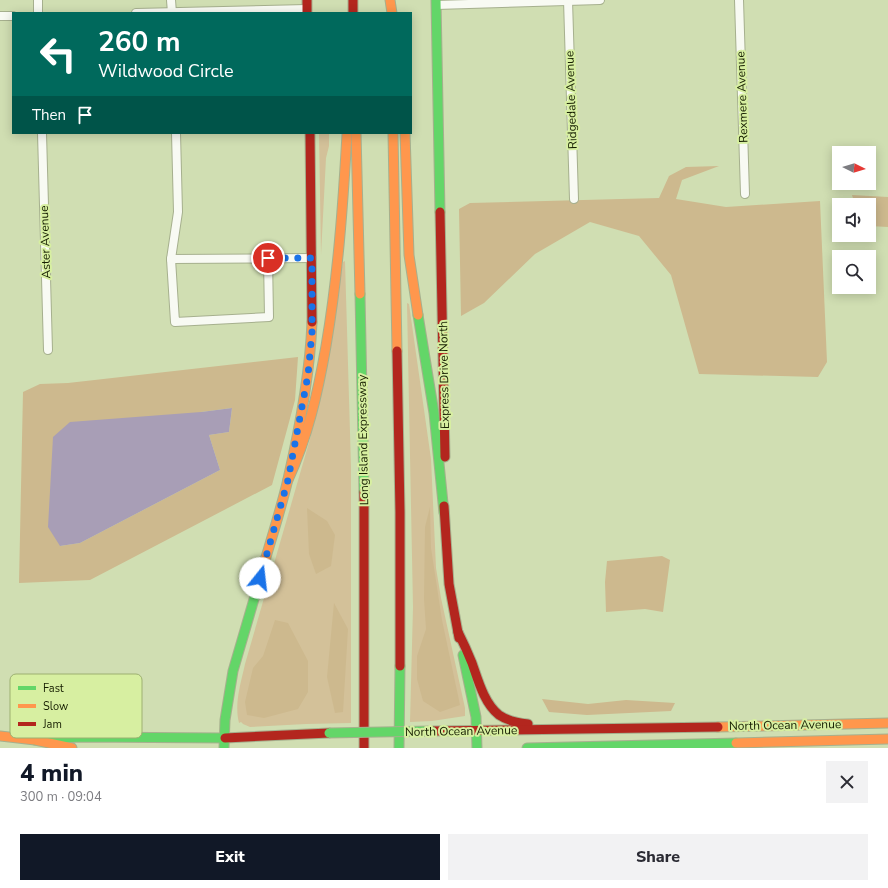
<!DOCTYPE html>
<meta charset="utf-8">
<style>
body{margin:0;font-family:"Nunito Sans",sans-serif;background:#f2f2f3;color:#2b2b33;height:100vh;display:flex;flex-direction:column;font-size:15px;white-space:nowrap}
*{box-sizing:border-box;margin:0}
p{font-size:13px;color:#7c7c81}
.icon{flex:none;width:22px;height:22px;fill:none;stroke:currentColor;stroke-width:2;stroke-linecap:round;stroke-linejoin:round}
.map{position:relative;height:748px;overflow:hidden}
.details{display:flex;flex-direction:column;background:#fff;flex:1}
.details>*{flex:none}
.banner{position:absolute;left:12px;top:12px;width:400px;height:122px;border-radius:0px;box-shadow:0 2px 10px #0003;background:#00695c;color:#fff;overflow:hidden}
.needle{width:26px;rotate:95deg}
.fabs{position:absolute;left:832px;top:146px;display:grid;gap:8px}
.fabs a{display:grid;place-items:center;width:44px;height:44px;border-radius:0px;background:#fff;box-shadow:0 2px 10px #0003;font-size:20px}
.pin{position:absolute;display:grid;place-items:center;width:34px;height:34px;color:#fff;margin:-17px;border:2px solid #fff;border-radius:50%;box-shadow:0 1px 4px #0007}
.me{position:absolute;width:44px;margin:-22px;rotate:16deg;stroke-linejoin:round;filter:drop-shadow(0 0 3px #0008)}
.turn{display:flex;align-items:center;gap:14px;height:84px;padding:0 20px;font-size:18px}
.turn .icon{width:52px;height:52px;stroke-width:2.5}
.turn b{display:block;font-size:28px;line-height:34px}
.then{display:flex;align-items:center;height:38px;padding:0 20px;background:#0003;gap:8px;font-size:15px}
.round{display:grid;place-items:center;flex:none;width:42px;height:42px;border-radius:0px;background:#f2f2f3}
.overview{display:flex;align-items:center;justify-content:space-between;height:68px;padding:0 20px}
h1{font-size:24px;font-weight:800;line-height:30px;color:#111827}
.cta{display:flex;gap:8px;margin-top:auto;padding:8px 20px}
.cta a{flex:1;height:46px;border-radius:0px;background:#111827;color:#fff;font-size:16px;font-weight:800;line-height:46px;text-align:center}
.cta a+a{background:#f2f2f3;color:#2b2b33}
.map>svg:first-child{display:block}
.green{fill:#d3c199}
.forest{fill:#cdb98e;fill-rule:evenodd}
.water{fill:#a89eb6}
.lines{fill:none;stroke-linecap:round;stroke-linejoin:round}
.street-casing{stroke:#a6b08e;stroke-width:10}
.fast-casing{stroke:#a6b08e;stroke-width:11}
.slow-casing{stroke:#a6b08e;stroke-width:11}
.jam-casing{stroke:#a6b08e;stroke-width:11}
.street{stroke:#f8faf3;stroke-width:8}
.fast{stroke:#63d668;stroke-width:9}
.slow{stroke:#ff974d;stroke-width:9}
.jam{stroke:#b3261e;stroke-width:9}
.fast-bridge-casing{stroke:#a6b08e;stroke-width:11;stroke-linecap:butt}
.fast-bridge{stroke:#63d668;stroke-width:9}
.route{stroke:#1a73e8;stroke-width:7;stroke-dasharray:0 12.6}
.labels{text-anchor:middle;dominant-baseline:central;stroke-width:4;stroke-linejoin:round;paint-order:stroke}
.street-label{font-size:12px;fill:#161e01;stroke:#d7efa1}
.key{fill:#d7efa1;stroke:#9db071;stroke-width:1}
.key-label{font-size:11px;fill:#161e01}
</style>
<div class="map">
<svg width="888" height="748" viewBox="0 0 888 748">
<rect width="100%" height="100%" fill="#d0deb2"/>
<g class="green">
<path d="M 319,133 L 329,133 L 329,146 L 326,158 L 321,255 Z"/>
<path d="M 345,261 L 351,467 L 351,723 L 306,724 L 250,727 L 243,724 L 241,722 L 239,723 C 234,703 241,683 245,664 L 310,439 L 343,262 Z"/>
<path d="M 407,303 L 409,304 L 431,459 L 436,568 L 441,598 L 465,708 L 465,716 L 432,721 L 410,722 L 413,607 Z"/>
</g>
<g class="forest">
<path d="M 719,166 L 682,180 L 676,199 L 726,207 L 820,201 L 827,362 L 818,377 L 699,374 L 671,275 L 639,236 L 590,222 L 535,254 L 484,303 L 461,316 L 459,209 L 470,203 L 659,198 L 669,176 L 686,167 Z"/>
<path d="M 852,195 L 888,197 L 888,227 L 869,226 L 869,205 L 855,205 Z"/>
<path d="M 298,357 L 295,400 L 272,485 L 90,580 L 19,583 L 23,392 L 40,384 L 68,383 ZM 232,408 L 229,432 L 209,435 L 220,470 L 80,543 L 60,546 L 201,412 Z"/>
<path d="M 430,507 L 431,548 L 442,620 L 460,705 L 440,712 L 423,701 L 417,679 L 417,656 L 426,629 L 424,599 L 425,527 Z"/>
<path d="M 307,508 L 327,521 L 335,535 L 331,566 L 316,574 L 309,554 Z"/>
<path d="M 662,556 L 670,560 L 663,612 L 645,609 L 606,612 L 605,582 L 607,561 Z"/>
<path d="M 334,603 L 348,629 L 343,712 L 335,713 L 327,677 Z"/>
<path d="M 275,620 L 288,623 L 308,661 L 308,692 L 298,709 L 264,718 L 247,715 L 245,702 L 253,668 L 263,656 Z"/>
<path d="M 542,699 L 588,704 L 626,700 L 675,703 L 671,711 L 587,715 L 549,712 Z"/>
</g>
<path class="water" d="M 232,408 L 229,432 L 209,435 L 220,470 L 80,543 L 60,546 L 48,527 L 53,437 L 70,422 L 201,412 Z"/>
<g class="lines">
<defs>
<g id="street">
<path d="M 38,0 L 38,13"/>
<path d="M 171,0 L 172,13"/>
<path d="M 568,0 L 574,199"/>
<path d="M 739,0 L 745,194"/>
<path d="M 436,5 L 600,0"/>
<path d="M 136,13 L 307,9"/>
<path d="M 0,16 L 13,16"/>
<path d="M 42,133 L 48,350"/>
<path d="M 268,258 L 269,317 L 175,322 L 171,259 L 312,258"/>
<path d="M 171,259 L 178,212 L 176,133"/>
</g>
<g id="fast">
<path d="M 436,0 L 440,212"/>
<path d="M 360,294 L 364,492"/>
<path d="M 418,315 L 434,413 L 444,513"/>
<path d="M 463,655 L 476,717 L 477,748"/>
<path d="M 35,740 L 79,737 L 225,738"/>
<path d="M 224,748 L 225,720 L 233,671 L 259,582"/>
<path d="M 399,748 L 400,666"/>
<path d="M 527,748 L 736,743"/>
</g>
<g id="slow">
<path d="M 390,0 L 392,13"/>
<path d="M 356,133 L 360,294"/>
<path d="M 393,133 L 397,351"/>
<path d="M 405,133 L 409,255 L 418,315"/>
<path d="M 288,480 C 308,437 318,392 326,346 C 338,276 343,205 347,134"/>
<path d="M 259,582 C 268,548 280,514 288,479 C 300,427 310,375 312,322"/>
<path d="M 718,727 L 888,723"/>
<path d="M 0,736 L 35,740 L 72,748"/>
<path d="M 736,743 L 888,739"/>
</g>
<g id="jam">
<path d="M 307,0 L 307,13"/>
<path d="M 353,0 L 353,13"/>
<path d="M 310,133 L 312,322"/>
<path d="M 440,212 L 445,457"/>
<path d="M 397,351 L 400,512 L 400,666"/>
<path d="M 444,506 L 449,584 L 459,638"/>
<path d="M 458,632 C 463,642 468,653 472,663 C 478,680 484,703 499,715 C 508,721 517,723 528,724"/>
<path d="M 432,731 L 718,727"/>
<path d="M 225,738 L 329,733"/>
<path d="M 364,748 L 364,492"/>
</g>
</defs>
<use href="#street" class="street-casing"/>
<use href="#fast" class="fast-casing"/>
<use href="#slow" class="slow-casing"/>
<use href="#jam" class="jam-casing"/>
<use href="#street" class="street"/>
<use href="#fast" class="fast"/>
<use href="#slow" class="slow"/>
<use href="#jam" class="jam"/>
<defs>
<path id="fast-bridge" d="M 329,733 L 432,731"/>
</defs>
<use href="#fast-bridge" class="fast-bridge-casing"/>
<use href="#fast-bridge" class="fast-bridge"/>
</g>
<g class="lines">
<path class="route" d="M 260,578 L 288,480 L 308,375 L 312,332 L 312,258 L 268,258"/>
</g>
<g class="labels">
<g class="street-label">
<text transform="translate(742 97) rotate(-92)">Rexmere Avenue</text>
<text transform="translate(571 100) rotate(-92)">Ridgedale Avenue</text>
<text transform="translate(45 242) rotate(-92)">Aster Avenue</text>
<text transform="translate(444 375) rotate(-91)">Express Drive North</text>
<text transform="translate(363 440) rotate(-91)">Long Island Expressway</text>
<text transform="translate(785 725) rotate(-1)">North Ocean Avenue</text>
<text transform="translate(461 731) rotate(-1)">North Ocean Avenue</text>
</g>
</g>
<rect x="10" y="674" width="132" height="64" rx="6" class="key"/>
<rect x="18" y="686" width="18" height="4" fill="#63d668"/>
<rect x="18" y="704" width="18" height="4" fill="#ff974d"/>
<rect x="18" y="722" width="18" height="4" fill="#b3261e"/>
<g class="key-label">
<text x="43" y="692">Fast</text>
<text x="43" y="710">Slow</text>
<text x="43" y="728">Jam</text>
</g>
</svg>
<div class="fabs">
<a><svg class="needle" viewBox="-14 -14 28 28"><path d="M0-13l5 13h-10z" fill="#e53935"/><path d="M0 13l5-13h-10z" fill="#7c7c81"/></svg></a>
<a><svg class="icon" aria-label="sound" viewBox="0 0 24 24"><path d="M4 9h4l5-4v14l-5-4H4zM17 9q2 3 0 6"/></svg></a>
<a><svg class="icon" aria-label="search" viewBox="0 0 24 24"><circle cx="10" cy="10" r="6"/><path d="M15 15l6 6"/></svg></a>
</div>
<div class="pin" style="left:268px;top:258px;background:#d93025"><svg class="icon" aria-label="arrive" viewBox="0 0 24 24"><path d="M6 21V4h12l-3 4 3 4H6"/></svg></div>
<svg class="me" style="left:260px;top:578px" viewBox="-20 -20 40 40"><circle r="19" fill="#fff"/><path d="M0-13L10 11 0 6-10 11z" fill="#1a73e8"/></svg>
<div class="banner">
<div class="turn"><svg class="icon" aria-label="left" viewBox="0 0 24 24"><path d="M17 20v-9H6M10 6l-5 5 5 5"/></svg><div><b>260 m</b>Wildwood Circle</div></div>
<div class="then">Then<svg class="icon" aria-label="arrive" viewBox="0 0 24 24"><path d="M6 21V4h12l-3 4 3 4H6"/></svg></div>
</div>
</div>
<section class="details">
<div class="overview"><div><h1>4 min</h1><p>300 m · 09:04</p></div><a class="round"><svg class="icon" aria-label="close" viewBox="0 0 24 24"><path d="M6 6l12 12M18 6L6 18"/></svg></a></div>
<div class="cta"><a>Exit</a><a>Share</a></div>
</section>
